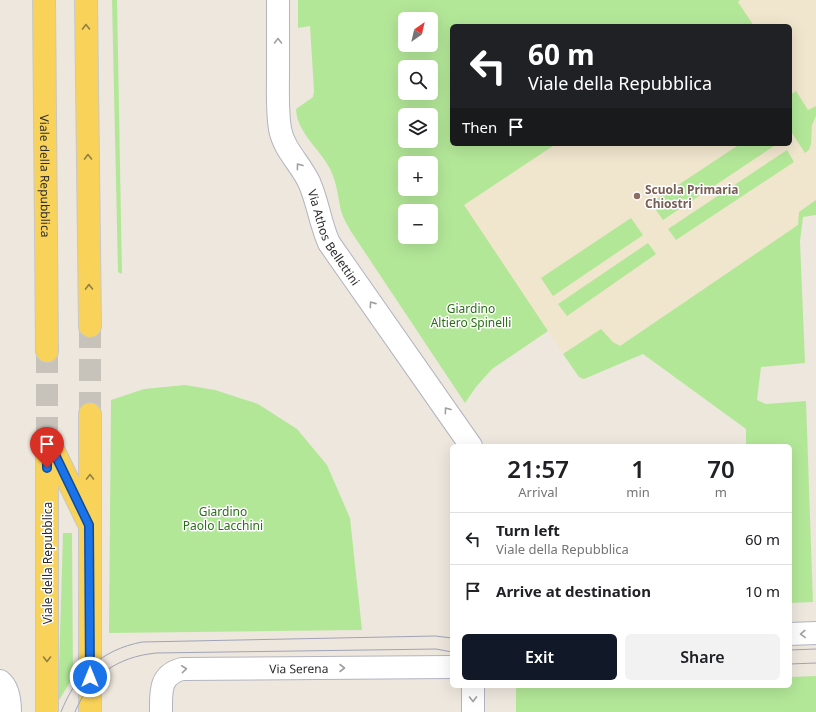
<!DOCTYPE html>
<meta charset="utf-8">
<style>
body{margin:0;font-family:"Noto Sans",sans-serif;background:#f2f2f2;color:#202124;height:100vh;display:flex;flex-direction:column;font-size:15px;white-space:nowrap}
*{box-sizing:border-box;margin:0}
p{font-size:13px;color:#757577}
.icon{flex:none;width:22px;height:22px;fill:none;stroke:currentColor;stroke-width:2;stroke-linecap:round;stroke-linejoin:round}
.map{position:relative;flex:1;overflow:hidden}
.panel{position:absolute;left:450px;top:444px;width:342px;height:244px;display:flex;flex-direction:column;background:#fff;border-radius:6px;box-shadow:0 4px 16px #0002}
.panel>*{flex:none}
.top-card{position:absolute;left:450px;top:24px;width:342px;height:122px;border-radius:6px;box-shadow:0 4px 16px #0002;background:#202124;color:#fff;overflow:hidden}
.needle{width:26px;rotate:34deg}
.buttons{position:absolute;left:398px;top:12px;display:grid;gap:8px}
.buttons a{display:grid;place-items:center;width:40px;height:40px;border-radius:6px;background:#fff;box-shadow:0 4px 16px #0002;font-size:20px}
.pin{position:absolute;display:grid;place-items:center;width:34px;height:34px;color:#fff;margin:-41px -17px;border-radius:50% 50% 50% 0;rotate:-45deg;box-shadow:0 0 4px #0007}
.pin .icon{rotate:45deg}
.me{position:absolute;width:44px;margin:-22px;rotate:0deg;stroke-linejoin:round;filter:drop-shadow(0 0 3px #0008)}
.turn{display:flex;align-items:center;gap:14px;height:84px;padding:0 12px;font-size:18px}
.turn .icon{width:52px;height:52px;stroke-width:2.5}
.turn b{display:block;font-size:28px;line-height:34px}
.then{display:flex;align-items:center;height:38px;padding:0 12px;background:#0003;gap:8px;font-size:15px}
.eta{display:flex;justify-content:space-evenly;align-items:center;height:68px;text-align:center}
.eta b{font-size:24px;font-weight:600;line-height:28px}
.primary-button{display:flex;gap:8px;margin-top:auto;padding:8px 12px}
.primary-button a{flex:1;height:46px;border-radius:6px;background:#111827;color:#fff;font-size:16px;font-weight:600;line-height:46px;text-align:center}
.primary-button a+a{background:#f2f2f2;color:#202124}
ul{padding:0;list-style:none}
li{display:flex;align-items:center;gap:12px;height:52px;padding:0 12px;border-top:1px solid #e0e0e0}
li div{flex:1}
li b{display:block;font-size:15px}
li em{font-style:normal}
.map>svg:first-child{display:block}
.education{fill:#f0e5cd}
.green{fill:#b3e798;fill-rule:evenodd}
.lines{fill:none;stroke-linecap:round;stroke-linejoin:round}
.major-tunnel{stroke:#c7c2ba;stroke-width:22;stroke-dasharray:22 11;stroke-linecap:butt}
.minor-casing{stroke:#b2b4c0;stroke-width:24}
.major-casing{stroke:#c8c8c8;stroke-width:24}
.minor{stroke:#fff;stroke-width:22}
.major{stroke:#f8d259;stroke-width:22}
.tram{stroke:#a0a3b7;stroke-width:1}
.oneway{stroke:#927f42}
.oneway2{stroke:#a0a0a0}
.route-casing{stroke:#114b97;stroke-width:10}
.route{stroke:#1a73e8;stroke-width:7}
.education-dot{fill:#8d6e63;stroke:#fff;stroke-width:1.5}
.labels{text-anchor:middle;dominant-baseline:central;stroke-width:3;stroke-linejoin:round;paint-order:stroke}
.street-label{font-size:12px;fill:#2c2c2c;stroke:#fff}
.education-label{font-size:12px;font-weight:bold;fill:#785e54;stroke:#fff;text-anchor:start}
.park-label{font-size:12px;fill:#296e17;stroke:#fff}
</style>
<div class="map">
<svg width="816" height="712" viewBox="0 0 816 712">
<rect width="100%" height="100%" fill="#eee7de"/>
<path class="education" d="M 725,0 L 816,0 L 816,207 L 803,217 L 800,241 L 584,379 L 579,377 L 463,205 L 512,144 L 790,144 L 790,26 L 687,26 Z"/>
<g class="green">
<path d="M 112,0 L 117,0 L 122,274 L 118,272 Z"/>
<path d="M 298,0 L 740,0 L 738,2 L 754,26 L 452,26 L 452,144 L 556,144 L 464,205 L 548,331 L 492,369 L 476,387 L 465,403 L 350,230 C 347,224 343,218 341,211 C 338,197 337,183 330,169 C 320,149 297,133 296,109 L 313,97 L 314,91 L 310,26 L 298,28 ZM 405,19 L 431,19 L 431,45 L 405,45 ZM 405,67 L 431,67 L 431,93 L 405,93 ZM 405,115 L 431,115 L 431,141 L 405,141 ZM 405,163 L 431,163 L 431,189 L 405,189 ZM 405,211 L 431,211 L 431,237 L 405,237 Z"/>
<path d="M 796,91 L 808,110 L 816,106 L 816,116 L 812,125 L 811,144 L 809,150 L 805,153 L 790,130 L 790,95 Z"/>
<path d="M 740,144 L 777,144 L 663,220 L 651,203 Z"/>
<path d="M 787,150 L 794,162 L 676,240 L 668,229 Z"/>
<path d="M 816,200 L 816,215 L 803,217 L 800,241 L 805,363 L 761,367 L 757,400 L 766,404 L 806,401 L 813,602 L 790,603 L 790,446 L 746,446 L 746,429 L 643,354 L 584,379 L 579,377 L 563,354 L 601,329 L 613,342 L 620,346 L 798,225 L 799,212 Z"/>
<path d="M 631,218 L 643,235 L 553,296 L 541,278 Z"/>
<path d="M 648,243 L 656,254 L 567,316 L 558,304 Z"/>
<path d="M 185,385 L 215,390 L 258,404 L 297,429 L 327,465 L 350,518 L 362,630 L 109,633 L 111,400 L 144,389 Z"/>
<path d="M 63,533 L 72,533 L 73,677 L 58,702 Z"/>
<path d="M 816,676 L 816,712 L 516,712 L 516,688 L 570,686 L 790,686 L 790,677 Z"/>
</g>
<g class="lines">
<g class="major-tunnel">
<path d="M 90,326 L 90,414"/>
<path d="M 47,351 L 47,438"/>
</g>
<defs>
<g id="minor">
<path id="s1" d="M 278,0 C 278,25 278,49 278,74 C 278,92 277,110 280,129 C 284,150 300,163 309,182 C 318,202 320,223 329,243 L 471,446"/>
<path d="M 790,634 L 816,633"/>
<path d="M 0,681 C 9,688 10,702 10,712"/>
<path d="M 473,686 L 473,712"/>
<path id="s2" d="M 161,712 C 161,692 159,675 182,669 L 452,667"/>
</g>
<g id="major">
<path id="s3" d="M 44,0 L 47,351"/>
<path d="M 86,0 L 90,326"/>
<path d="M 50,443 L 87,520"/>
<path d="M 47,712 L 47,438"/>
<path d="M 90,712 L 90,414"/>
</g>
</defs>
<use href="#minor" class="minor-casing"/>
<use href="#major" class="major-casing"/>
<use href="#minor" class="minor"/>
<use href="#major" class="major"/>
<g class="tram">
<path d="M 790,650 L 816,649"/>
<path d="M 790,664 L 816,663"/>
<path d="M 61,712 C 76,674 101,650 142,642 L 435,636 L 452,638"/>
<path d="M 75,712 C 90,675 118,657 156,653 L 436,649 L 452,652"/>
</g>
</g>
<defs><path id="oneway-chevron" d="M-2-3.5L2.5 0L-2 3.5" fill="none" stroke-width="1.6" stroke-linecap="round" stroke-linejoin="round"/></defs>
<g class="oneway">
<use href="#oneway-chevron" transform="translate(86 27) rotate(-91)"/>
<use href="#oneway-chevron" transform="translate(88 157) rotate(-91)"/>
<use href="#oneway-chevron" transform="translate(89 287) rotate(-91)"/>
<use href="#oneway-chevron" transform="translate(90 477) rotate(-90)"/>
<use href="#oneway-chevron" transform="translate(47 659) rotate(90)"/>
</g>
<g class="oneway2">
<use href="#oneway-chevron" transform="translate(278 41) rotate(-90)"/>
<use href="#oneway-chevron" transform="translate(299 166) rotate(-127)"/>
<use href="#oneway-chevron" transform="translate(372 304) rotate(-125)"/>
<use href="#oneway-chevron" transform="translate(447 410) rotate(-126)"/>
<use href="#oneway-chevron" transform="translate(803 634) rotate(178)"/>
<use href="#oneway-chevron" transform="translate(342 668)"/>
<use href="#oneway-chevron" transform="translate(184 669) rotate(-6)"/>
<use href="#oneway-chevron" transform="translate(473 699) rotate(89)"/>
</g>
<g class="lines">
<defs>
<path id="route" d="M 47,468 L 47,438 L 89,525 L 90,677"/>
</defs>
<use href="#route" class="route-casing"/>
<use href="#route" class="route"/>
</g>
<circle class="education-dot" cx="637" cy="196" r="4"/>
<g class="labels">
<g class="street-label">
<text stroke="none"><textPath href="#s3" startOffset="176">Viale della Repubblica</textPath></text>
<text stroke="none"><textPath href="#s1" startOffset="251">Via Athos Bellettini</textPath></text>
<text transform="translate(47 563) rotate(-90)">Viale della Repubblica</text>
<text stroke="none"><textPath href="#s2" startOffset="170">Via Serena</textPath></text>
</g>
<g class="education-label">
<text x="645" y="189">Scuola Primaria<tspan x="645" dy="14">Chiostri</tspan></text>
</g>
<g class="park-label">
<text x="471" y="308">Giardino<tspan x="471" dy="14">Altiero Spinelli</tspan></text>
<text x="223" y="511">Giardino<tspan x="223" dy="14">Paolo Lacchini</tspan></text>
</g>
</g>
</svg>
<div class="buttons">
<a><svg class="needle" viewBox="-14 -14 28 28"><path d="M0-13l5 13h-10z" fill="#e53935"/><path d="M0 13l5-13h-10z" fill="#757577"/></svg></a>
<a><svg class="icon" aria-label="search" viewBox="0 0 24 24"><circle cx="10" cy="10" r="6"/><path d="M15 15l6 6"/></svg></a>
<a><svg class="icon" aria-label="layers" viewBox="0 0 24 24"><path d="M12 4l9 5-9 5-9-5zM3 14l9 5 9-5"/></svg></a>
<a>+</a>
<a>−</a>
</div>
<div class="pin" style="left:47px;top:468px;background:#d93025"><svg class="icon" aria-label="arrive" viewBox="0 0 24 24"><path d="M6 21V4h12l-3 4 3 4H6"/></svg></div>
<svg class="me" style="left:90px;top:677px" viewBox="-20 -20 40 40"><circle r="17" fill="#1a73e8" stroke="#fff" stroke-width="3"/><path d="M0-11L8 9 0 5-8 9z" fill="#fff"/></svg>
<div class="top-card">
<div class="turn"><svg class="icon" aria-label="left" viewBox="0 0 24 24"><path d="M17 20v-9H6M10 6l-5 5 5 5"/></svg><div><b>60 m</b>Viale della Repubblica</div></div>
<div class="then">Then<svg class="icon" aria-label="arrive" viewBox="0 0 24 24"><path d="M6 21V4h12l-3 4 3 4H6"/></svg></div>
</div>
<section class="panel">
<div class="eta">
<div><b>21:57</b><p>Arrival</p></div>
<div><b>1</b><p>min</p></div>
<div><b>70</b><p>m</p></div>
</div>
<ul>
<li><svg class="icon" aria-label="left" viewBox="0 0 24 24"><path d="M17 20v-9H6M10 6l-5 5 5 5"/></svg><div><b>Turn left</b><p>Viale della Repubblica</p></div><em>60 m</em></li>
<li><svg class="icon" aria-label="arrive" viewBox="0 0 24 24"><path d="M6 21V4h12l-3 4 3 4H6"/></svg><div><b>Arrive at destination</b></div><em>10 m</em></li>
</ul>
<div class="primary-button"><a>Exit</a><a>Share</a></div>
</section>
</div>
